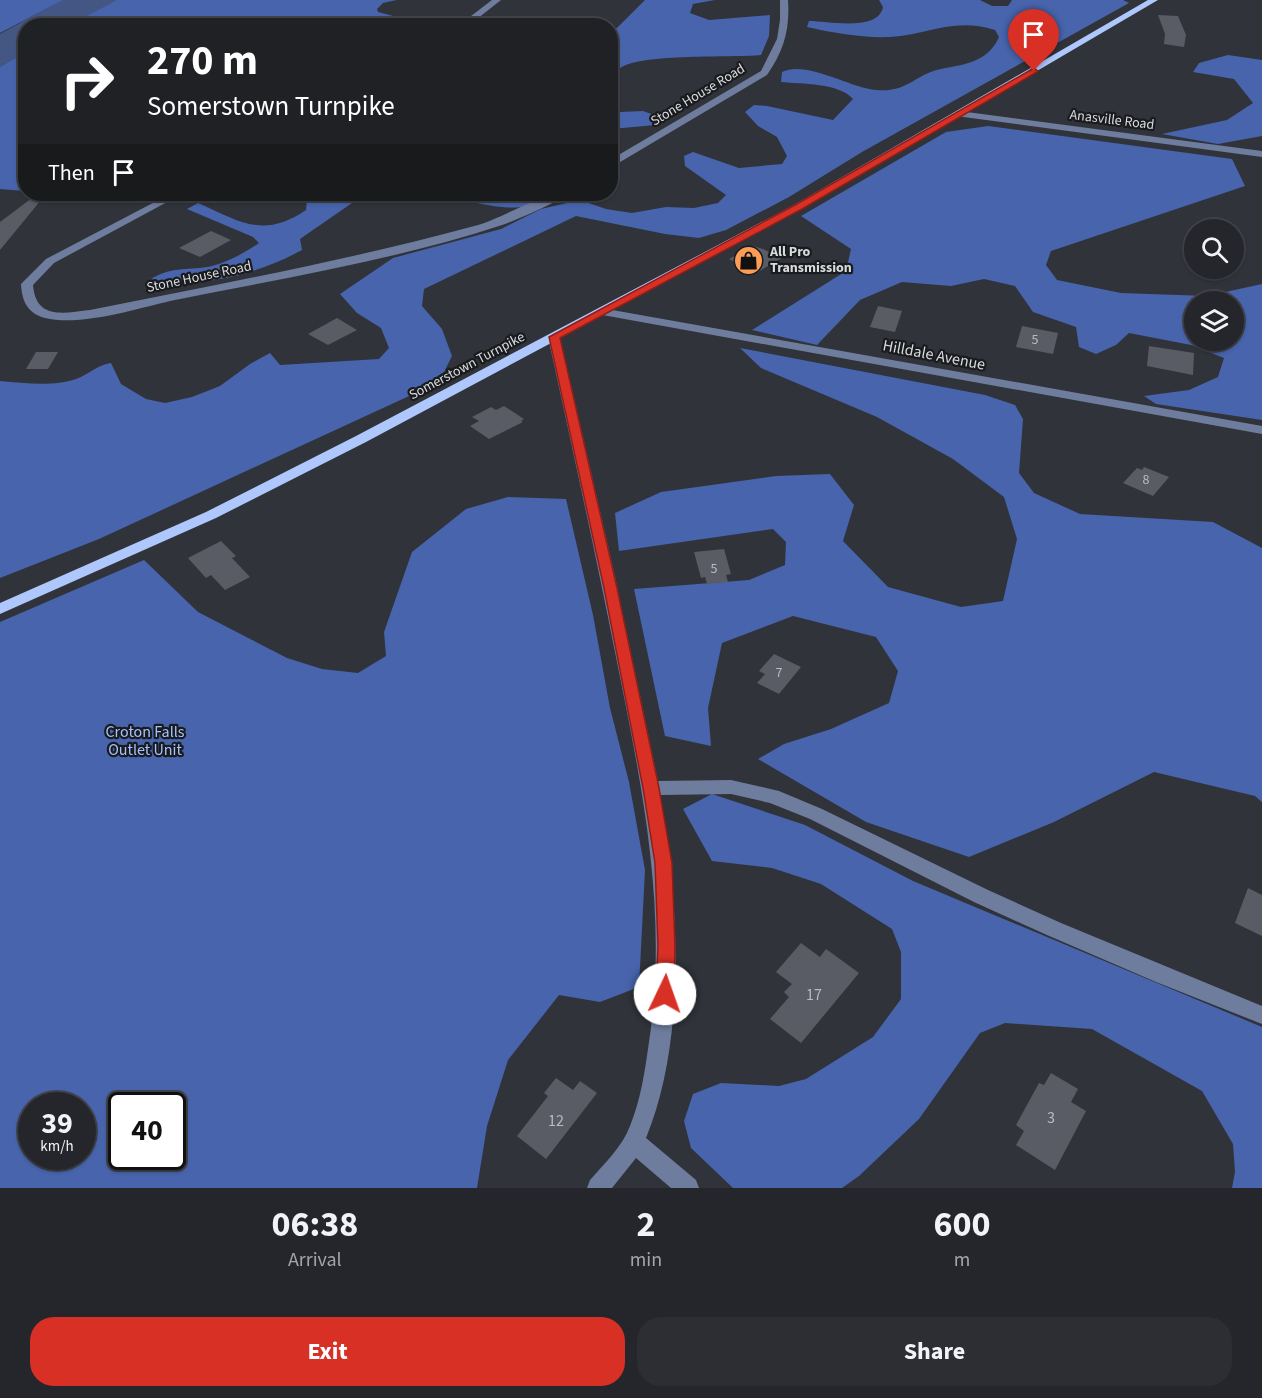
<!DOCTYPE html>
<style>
body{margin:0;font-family:"Source Sans 3",sans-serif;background:#2c2e34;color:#f1f3f6;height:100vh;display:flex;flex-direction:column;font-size:22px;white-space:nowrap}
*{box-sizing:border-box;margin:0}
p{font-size:20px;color:#a3a5a9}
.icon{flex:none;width:33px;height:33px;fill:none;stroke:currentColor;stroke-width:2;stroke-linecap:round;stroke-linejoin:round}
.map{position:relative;height:1188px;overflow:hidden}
.drawer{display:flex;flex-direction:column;background:#24262c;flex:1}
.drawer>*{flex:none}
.top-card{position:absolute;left:18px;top:18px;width:600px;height:183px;border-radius:24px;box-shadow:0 2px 4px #0004,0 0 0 2px #414348;background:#202124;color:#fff;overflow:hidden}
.tools{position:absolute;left:1184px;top:219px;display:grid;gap:12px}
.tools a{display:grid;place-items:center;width:60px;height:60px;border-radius:50%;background:#24262c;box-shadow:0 2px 4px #0004,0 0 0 2px #414348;font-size:30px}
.speed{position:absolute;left:18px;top:1092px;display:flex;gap:12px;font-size:30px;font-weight:700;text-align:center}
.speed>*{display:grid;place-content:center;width:78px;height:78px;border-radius:50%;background:#24262c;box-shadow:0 2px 4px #0004,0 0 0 2px #414348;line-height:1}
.speed small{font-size:15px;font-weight:400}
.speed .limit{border:3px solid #111;border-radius:9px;background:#fff;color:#111}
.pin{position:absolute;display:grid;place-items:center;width:51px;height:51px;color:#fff;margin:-62px -26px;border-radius:50% 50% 50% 0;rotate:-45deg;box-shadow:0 0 6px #0007}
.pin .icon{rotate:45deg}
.me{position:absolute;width:66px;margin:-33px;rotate:3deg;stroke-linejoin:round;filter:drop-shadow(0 0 4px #0008)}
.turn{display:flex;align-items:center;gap:21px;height:126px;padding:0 30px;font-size:27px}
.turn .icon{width:78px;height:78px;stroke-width:2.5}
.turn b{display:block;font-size:42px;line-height:51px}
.then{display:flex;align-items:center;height:57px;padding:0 30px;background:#0003;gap:12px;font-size:22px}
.eta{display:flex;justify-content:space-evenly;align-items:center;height:102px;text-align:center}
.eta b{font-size:36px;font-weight:700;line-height:42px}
.cta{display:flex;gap:12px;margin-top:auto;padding:12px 30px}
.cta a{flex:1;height:69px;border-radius:24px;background:#d93025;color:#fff;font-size:24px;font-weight:700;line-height:69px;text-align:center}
.cta a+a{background:#2c2e34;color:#f1f3f6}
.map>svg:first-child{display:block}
.green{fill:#445784}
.forest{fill:#4764ac;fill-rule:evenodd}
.building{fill:#595c64}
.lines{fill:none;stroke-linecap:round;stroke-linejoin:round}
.minor{fill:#6e7d9e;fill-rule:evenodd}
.major{fill:#aec7fd;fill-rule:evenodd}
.route{fill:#d93025;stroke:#8d1f18;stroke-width:1.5}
.labels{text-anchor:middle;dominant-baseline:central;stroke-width:4.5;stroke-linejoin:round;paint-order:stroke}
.far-street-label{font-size:14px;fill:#d9dbdf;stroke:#191b1e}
.far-poi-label{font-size:14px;font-weight:bold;fill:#d9dbdf;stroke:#191b1e;text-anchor:start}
.number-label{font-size:14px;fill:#b9bbc0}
.street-label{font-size:16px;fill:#d9dbdf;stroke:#191b1e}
.park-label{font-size:16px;fill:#a6c2fd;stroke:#191b1e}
.near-number-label{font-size:16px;fill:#b9bbc0}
</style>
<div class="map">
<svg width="1262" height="1188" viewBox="0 0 1262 1188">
<rect width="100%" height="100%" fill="#30333a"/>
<path class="green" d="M 62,0 L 211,0 L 72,25 L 26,26 L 25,52 L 0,67 L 0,34 Z"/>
<g class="forest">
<path d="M 0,0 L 63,0 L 0,33 Z"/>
<path d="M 117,0 L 397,0 L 383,3 L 377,9 L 378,12 L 427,25 L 350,23 L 344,26 L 70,25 Z"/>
<path d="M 645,0 L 715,0 L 693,4 L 690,13 L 709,20 L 770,15 L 769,36 L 761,55 C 732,58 642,53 620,68 C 617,71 614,76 611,79 L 611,32 L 618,27 Z"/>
<path d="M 879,0 L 980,0 L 992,6 L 1008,6 L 1012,0 L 1123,0 L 1129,3 L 862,152 L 789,197 L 726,230 L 699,238 L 665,234 L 576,216 L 424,289 L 422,306 L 442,329 L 452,356 L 444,372 L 407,397 L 99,539 L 0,578 L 0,381 C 24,383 53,387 76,379 C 90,374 95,366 111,363 L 121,384 L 146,399 L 165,403 L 192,397 L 220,386 L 250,364 L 270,353 L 280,365 L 379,359 L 389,348 L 381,328 L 357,313 L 340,294 L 393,258 L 501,229 L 541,209 L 580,200 L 606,209 L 632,213 L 666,207 L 694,208 L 718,203 L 726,195 L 685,166 L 684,156 L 693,152 L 739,168 L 782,164 L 787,156 L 777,137 L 758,126 L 745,112 L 754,105 L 767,106 L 833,120 L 853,99 C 840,83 801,84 781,82 L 782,72 C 806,60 850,88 876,90 C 908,93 915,74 941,69 C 966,64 988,62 999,37 L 995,30 C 953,17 929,35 890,37 C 861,38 834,33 807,27 L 809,21 C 829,21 878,32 883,7 Z"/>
<path d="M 25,52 L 25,191 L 0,189 L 0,67 Z"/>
<path d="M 1228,55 L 1262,60 L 1262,136 L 1218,144 L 1162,134 L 1227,120 L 1253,103 L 1234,79 L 1193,72 L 1199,63 Z"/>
<path d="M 610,108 L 620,112 L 643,111 L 668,120 L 656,125 L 611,129 Z"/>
<path d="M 988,126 L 1232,159 L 1245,186 L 1051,251 L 1046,265 L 1057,280 L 1121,293 L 1207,296 L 1262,284 L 1262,420 L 1156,404 L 1144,396 L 1189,390 L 1218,377 L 1224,358 L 1191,345 L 1129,333 L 1116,345 L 1096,354 L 1079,347 L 1076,327 L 1033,312 L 1015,286 L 984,279 L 951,286 L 902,282 L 860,300 L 817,345 L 752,330 L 846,271 L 851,249 L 801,216 L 946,132 ZM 1194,302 L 1233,302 L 1233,340 L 1194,340 Z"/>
<path d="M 287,194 L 365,194 L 300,239 L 302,250 C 258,274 201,289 151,279 C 170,267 186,270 207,267 C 224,264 245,253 259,243 L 253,237 L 187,209 L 198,203 C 241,222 263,239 306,210 L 307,200 Z"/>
<path d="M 425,194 L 551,194 C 543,197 535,203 526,206 C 501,213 454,195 425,194 Z"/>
<path d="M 740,348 L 985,395 L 1015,405 L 1023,419 L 1019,473 L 1034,493 L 1080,514 L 1213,522 L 1262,548 L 1262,802 L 1255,796 L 1154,772 L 1054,822 L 969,857 L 866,822 L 758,759 L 784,744 L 831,729 L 889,703 L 898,671 L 876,637 L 793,616 L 722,643 L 708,708 L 711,746 L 665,736 L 634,589 L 749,580 L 785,565 L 786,542 L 773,529 L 619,551 L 615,513 L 661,492 L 776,476 L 830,474 L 854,505 L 843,541 L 888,587 L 961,607 L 1003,601 L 1017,539 L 1004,497 L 953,459 L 877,417 L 761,368 Z"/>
<path d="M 508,497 L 566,499 L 593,615 L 610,708 L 629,782 L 645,870 L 639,987 L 600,1002 L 559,995 L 508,1060 L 487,1126 L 477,1188 L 0,1188 L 0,622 L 144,560 L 198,612 L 287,658 L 322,669 L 358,673 L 386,656 L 384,632 L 412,552 L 466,509 ZM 32,1106 L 82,1106 L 82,1156 L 32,1156 ZM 122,1106 L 172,1106 L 172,1156 L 122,1156 Z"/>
<path d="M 712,794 L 805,825 L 913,881 L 1262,1027 L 1262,1188 L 1232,1188 L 1235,1172 L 1233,1144 L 1202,1091 L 1092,1029 L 1005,1023 L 980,1033 L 919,1119 L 859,1176 L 842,1188 L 733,1188 L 691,1148 L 684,1121 L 693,1094 L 721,1083 L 779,1086 L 806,1079 L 873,1037 L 901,999 L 901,952 L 892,929 L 821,884 L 772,868 L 712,861 L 683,809 Z"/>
</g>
<g class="building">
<path d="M 1158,15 L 1178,16 L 1186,35 L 1184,47 L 1164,44 L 1165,34 Z"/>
<path d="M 36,195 L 41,200 L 0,250 L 0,222 Z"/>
<path d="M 211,231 L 231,240 L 200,257 L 179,248 Z"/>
<path d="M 753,246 L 763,249 L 782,258 L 756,273 L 729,259 Z"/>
<path d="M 878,306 L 902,311 L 895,332 L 870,327 Z"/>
<path d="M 337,318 L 357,330 L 328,345 L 308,334 Z"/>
<path d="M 1022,326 L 1058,333 L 1053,354 L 1016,347 Z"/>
<path d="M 1149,346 L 1194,353 L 1193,375 L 1147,366 Z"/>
<path d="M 36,352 L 58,352 L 48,369 L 26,369 Z"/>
<path d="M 504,406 L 524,419 L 521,421 L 523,422 L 489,439 L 470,426 L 479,421 L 472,417 L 491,407 L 496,410 Z"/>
<path d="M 1144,467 L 1169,477 L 1153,496 L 1123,483 L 1137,468 L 1142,470 Z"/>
<path d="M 221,541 L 236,556 L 232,558 L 250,577 L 225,590 L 211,575 L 206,578 L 188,558 Z"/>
<path d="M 724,549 L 731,574 L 726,575 L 728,582 L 707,584 L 705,577 L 701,578 L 694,552 Z"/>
<path d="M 774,654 L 801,667 L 779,694 L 757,683 L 765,674 L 759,671 Z"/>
<path d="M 1248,888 L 1262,895 L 1262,936 L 1235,923 Z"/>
<path d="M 801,943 L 820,957 L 826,949 L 859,973 L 801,1043 L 770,1019 L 789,997 L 784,992 L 792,984 L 776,972 Z"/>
<path d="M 1051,1073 L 1078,1089 L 1071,1102 L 1086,1111 L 1055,1170 L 1016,1145 L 1024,1131 L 1016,1125 L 1039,1083 L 1044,1085 Z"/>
<path d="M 556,1078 L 573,1090 L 580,1081 L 597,1093 L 546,1159 L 517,1136 L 548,1096 L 544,1093 Z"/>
</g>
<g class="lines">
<g class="minor">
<path d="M 492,0 L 501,0 L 468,26 L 458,26 Z"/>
<path d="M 780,0 L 788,0 C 790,29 784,51 767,75 L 610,168 L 610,160 L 761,71 L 777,39 L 780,20 Z"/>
<path d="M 959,111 L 1262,151 L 1262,157 L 956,116 L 954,114 Z"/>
<path d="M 170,194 L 182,194 L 54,263 L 33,285 C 36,320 63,313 90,310 C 220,284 350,260 478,225 C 503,218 545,191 567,194 C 557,203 516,220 502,225 C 396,260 284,278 175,300 C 138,308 81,327 45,318 C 27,313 22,301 21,284 L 46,259 Z"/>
<path d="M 601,308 L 1262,426 L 1262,434 L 597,314 L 597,310 Z"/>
<path d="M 554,333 L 560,337 L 614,572 L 658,781 L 731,780 L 779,791 L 822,809 L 988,890 L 1061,923 L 1262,1006 L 1262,1024 L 1156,982 L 1047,935 L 974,902 L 810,819 L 770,803 L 731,794 L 660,795 C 679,898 687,1039 646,1138 L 696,1180 L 699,1188 L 671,1188 L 636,1158 L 612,1188 L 587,1188 L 590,1180 C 605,1163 622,1147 630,1126 C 641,1099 645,1070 649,1042 C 669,910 641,781 615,652 C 594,546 571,442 548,337 Z"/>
</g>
<path class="major" d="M 1148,0 L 1158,0 L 802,209 L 366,442 L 216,518 L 0,614 L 0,603 L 206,512 L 356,436 L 794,205 Z"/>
</g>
<path class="route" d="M 1034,68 L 1038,71 L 1037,72 L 802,209 L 560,338 L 617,588 L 659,788 L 672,863 L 675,946 L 674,994 L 671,1000 L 665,1003 L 659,1000 L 656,994 L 658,946 L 655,863 L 643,788 L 604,588 L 549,337 L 795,205 Z"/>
<defs>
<symbol id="shop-disc" viewBox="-11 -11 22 22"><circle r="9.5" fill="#fd9d55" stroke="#191b1e"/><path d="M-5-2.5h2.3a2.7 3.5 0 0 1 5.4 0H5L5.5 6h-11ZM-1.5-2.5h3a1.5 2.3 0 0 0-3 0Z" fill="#111"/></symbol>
</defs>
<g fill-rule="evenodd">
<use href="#shop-disc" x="732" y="244" width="33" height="33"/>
</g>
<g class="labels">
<g class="far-street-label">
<text transform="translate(698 95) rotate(-31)">Stone House Road</text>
<text transform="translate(1112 120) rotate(7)">Anasville Road</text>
<text transform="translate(199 277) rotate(-12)">Stone House Road</text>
<text transform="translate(467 366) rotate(-28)">Somerstown Turnpike</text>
</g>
<g class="far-poi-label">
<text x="770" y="252">All Pro<tspan x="770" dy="16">Transmission</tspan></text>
</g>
<g class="number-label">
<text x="1035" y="340">5</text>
<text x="1146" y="480">8</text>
<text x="714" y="569">5</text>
<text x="779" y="673">7</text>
</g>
<g class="street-label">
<text transform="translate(934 355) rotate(11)">Hilldale Avenue</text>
</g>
<g class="park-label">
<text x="145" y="732">Croton Falls<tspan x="145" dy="18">Outlet Unit</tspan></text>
</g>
<g class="near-number-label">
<text x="814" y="995">17</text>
<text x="1051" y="1118">3</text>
<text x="556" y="1121">12</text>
</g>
</g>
</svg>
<div class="tools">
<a><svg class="icon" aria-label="search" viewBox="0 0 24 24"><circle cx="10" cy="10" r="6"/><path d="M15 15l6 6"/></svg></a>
<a><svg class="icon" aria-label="layers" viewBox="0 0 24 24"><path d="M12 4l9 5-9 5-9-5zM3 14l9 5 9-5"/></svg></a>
</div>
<div class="speed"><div>39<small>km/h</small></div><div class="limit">40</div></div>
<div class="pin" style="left:1034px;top:71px;background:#d93025"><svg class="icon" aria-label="arrive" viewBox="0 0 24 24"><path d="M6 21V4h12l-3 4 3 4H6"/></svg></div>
<svg class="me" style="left:665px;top:994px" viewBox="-20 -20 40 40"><circle r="19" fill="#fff"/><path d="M0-13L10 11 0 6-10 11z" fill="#d93025"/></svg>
<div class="top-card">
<div class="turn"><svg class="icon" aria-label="right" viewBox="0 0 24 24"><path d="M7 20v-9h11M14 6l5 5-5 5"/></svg><div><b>270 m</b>Somerstown Turnpike</div></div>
<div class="then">Then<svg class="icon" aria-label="arrive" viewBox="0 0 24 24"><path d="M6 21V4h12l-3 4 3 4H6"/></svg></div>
</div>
</div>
<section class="drawer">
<div class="eta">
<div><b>06:38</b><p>Arrival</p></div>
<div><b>2</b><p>min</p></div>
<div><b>600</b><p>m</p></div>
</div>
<div class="cta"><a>Exit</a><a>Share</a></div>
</section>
